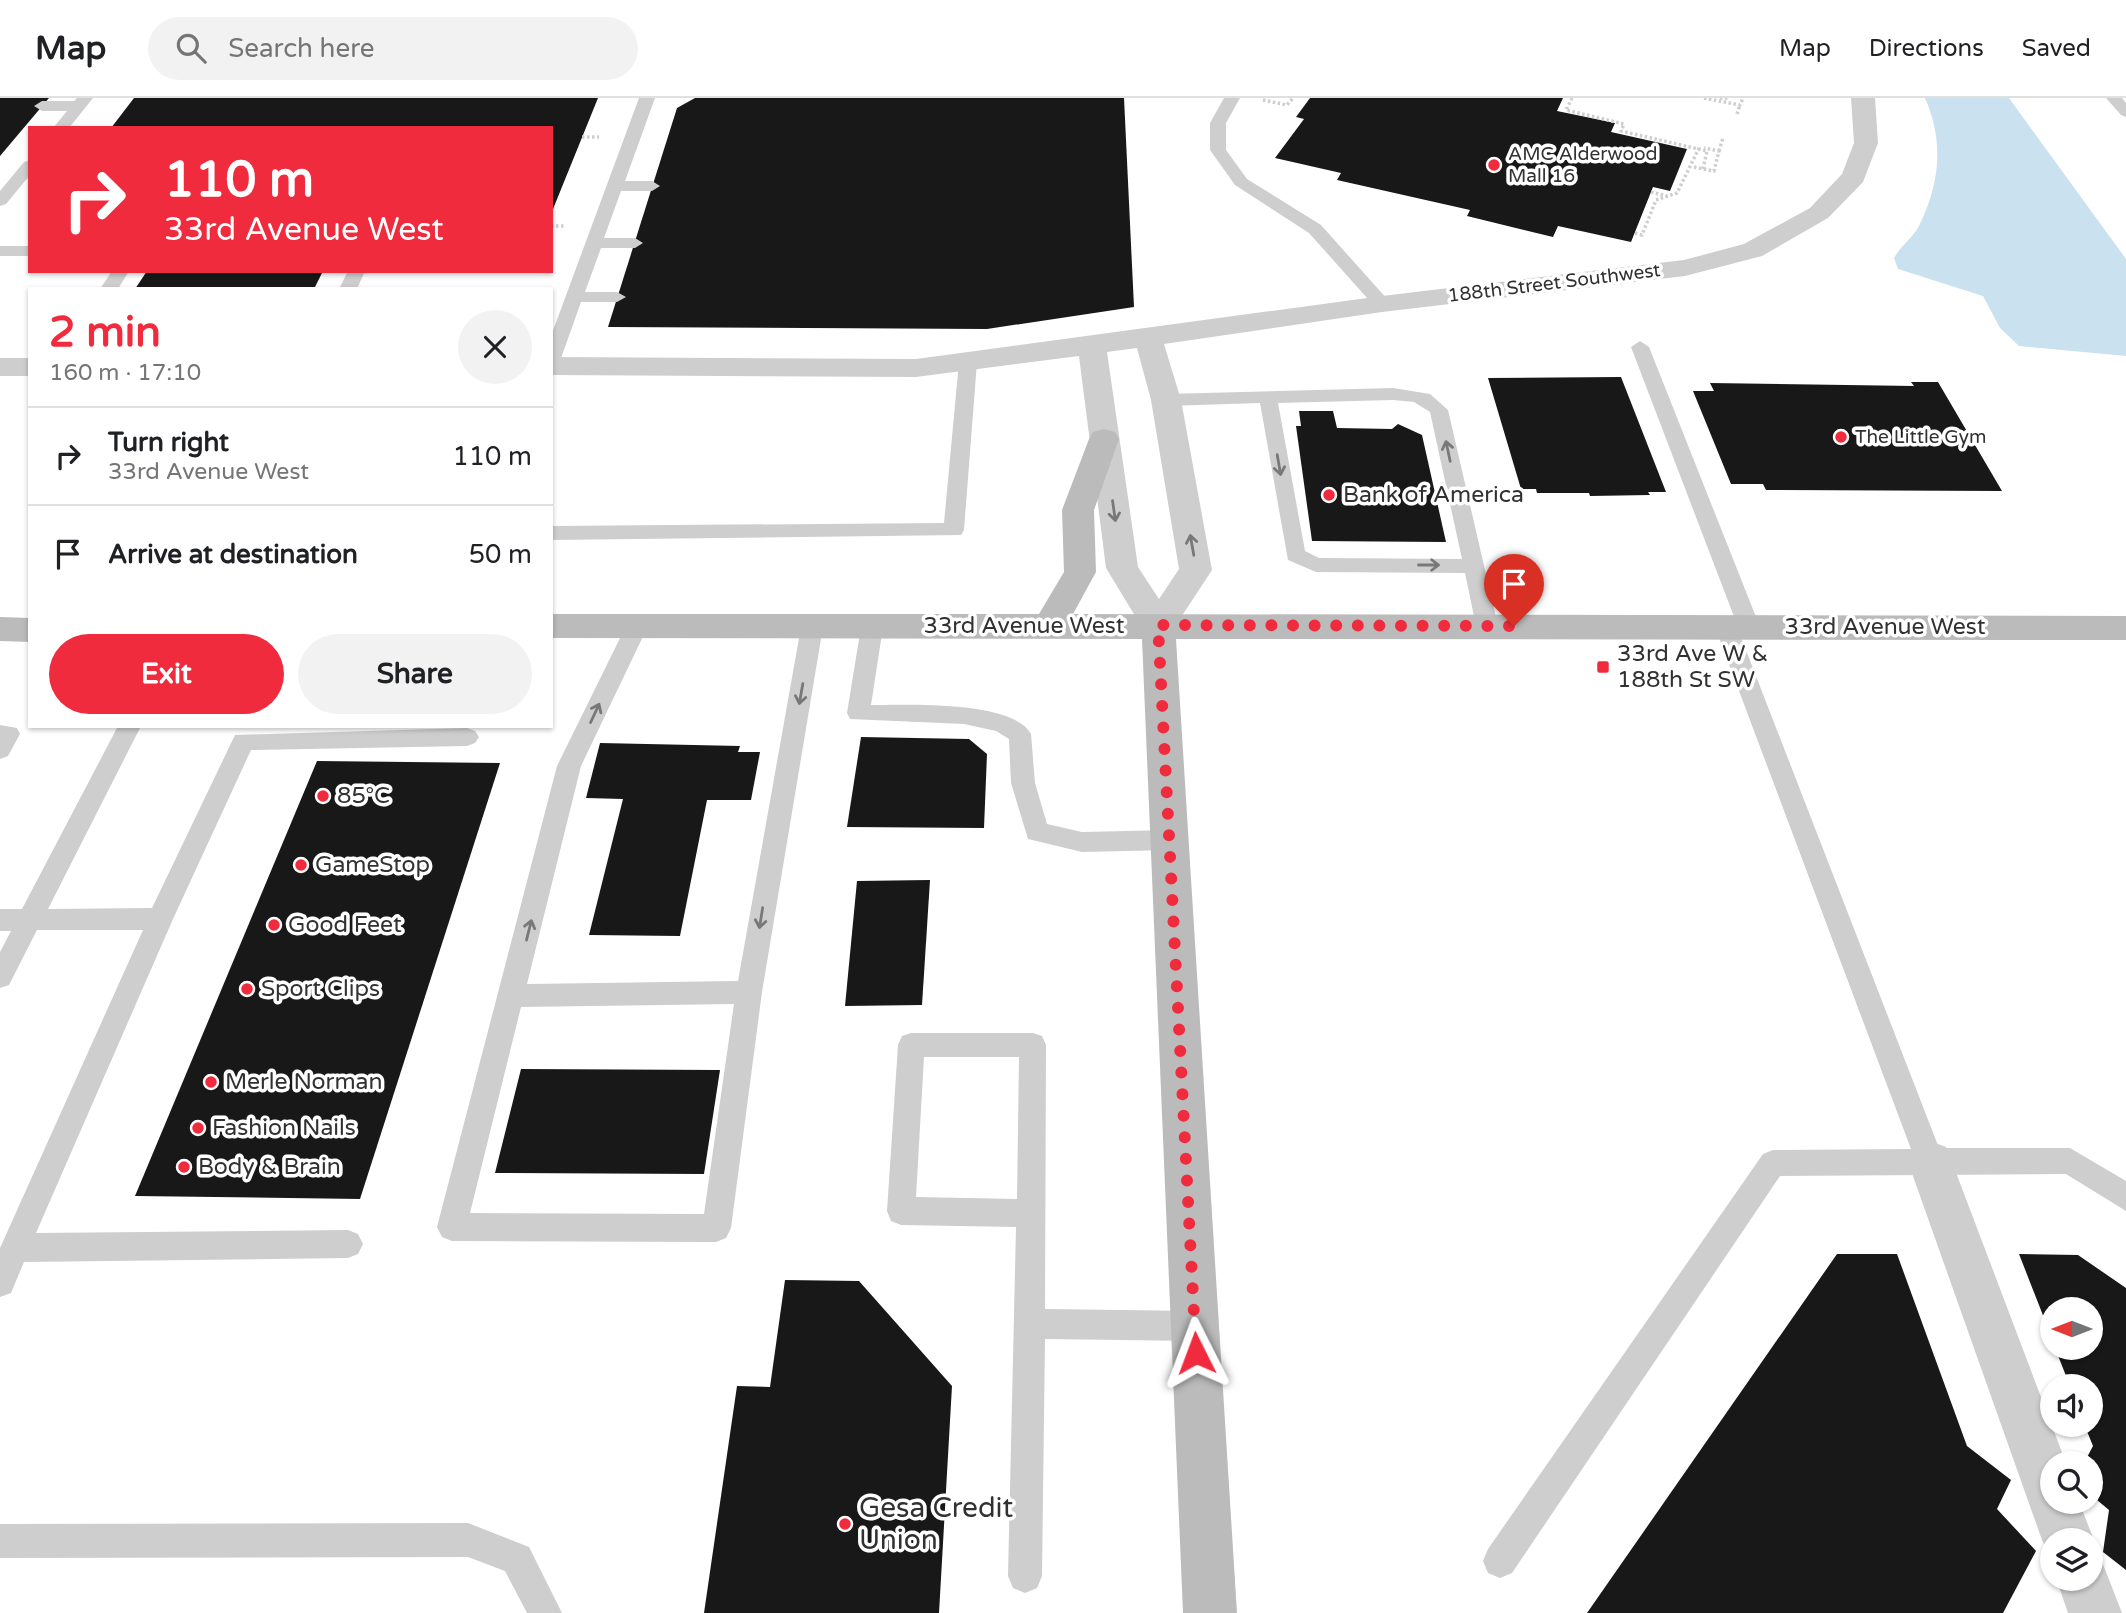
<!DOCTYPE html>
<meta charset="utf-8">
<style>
body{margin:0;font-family:"Varela Round",sans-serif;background:#f2f2f2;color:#202124;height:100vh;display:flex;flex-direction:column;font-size:26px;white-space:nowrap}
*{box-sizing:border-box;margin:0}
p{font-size:23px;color:#757577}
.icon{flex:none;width:38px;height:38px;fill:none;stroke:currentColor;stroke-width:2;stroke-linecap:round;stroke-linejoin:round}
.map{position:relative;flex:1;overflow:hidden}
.panel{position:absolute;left:28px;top:189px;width:525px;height:441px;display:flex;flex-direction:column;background:#fff;border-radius:0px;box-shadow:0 2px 5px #0004}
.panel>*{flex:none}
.guide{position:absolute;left:28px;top:28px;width:525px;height:147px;border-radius:0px;box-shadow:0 2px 5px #0004;background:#f02b3d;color:#fff;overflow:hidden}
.needle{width:46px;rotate:270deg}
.fabs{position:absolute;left:2040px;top:1199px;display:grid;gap:14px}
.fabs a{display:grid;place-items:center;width:63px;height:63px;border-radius:50%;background:#fff;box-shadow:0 2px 5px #0004;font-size:35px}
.pin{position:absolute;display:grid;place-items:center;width:60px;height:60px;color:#fff;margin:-72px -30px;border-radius:50% 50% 50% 0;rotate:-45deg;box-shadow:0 0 7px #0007}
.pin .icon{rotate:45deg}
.me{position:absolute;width:77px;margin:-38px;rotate:357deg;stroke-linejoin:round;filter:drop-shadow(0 0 5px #0008)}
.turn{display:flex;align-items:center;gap:24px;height:147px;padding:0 21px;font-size:32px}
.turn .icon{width:91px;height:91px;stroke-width:2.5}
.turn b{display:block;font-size:49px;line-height:60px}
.round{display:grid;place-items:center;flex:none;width:74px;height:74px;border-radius:37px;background:#f2f2f2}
.summary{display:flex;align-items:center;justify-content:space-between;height:119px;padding:0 21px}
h1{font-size:42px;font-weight:700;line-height:52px;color:#f02b3d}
.button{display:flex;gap:14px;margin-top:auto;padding:14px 21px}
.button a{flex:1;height:80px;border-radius:42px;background:#f02b3d;color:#fff;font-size:28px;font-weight:700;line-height:80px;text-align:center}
.button a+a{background:#f2f2f2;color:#202124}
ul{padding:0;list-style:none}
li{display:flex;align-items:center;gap:21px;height:98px;padding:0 21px;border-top:2px solid #e0e0e0}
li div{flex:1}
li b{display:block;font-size:26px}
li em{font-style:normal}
header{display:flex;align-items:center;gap:42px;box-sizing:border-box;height:98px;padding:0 35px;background:#fff;border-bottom:2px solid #e0e0e0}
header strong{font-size:33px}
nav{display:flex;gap:38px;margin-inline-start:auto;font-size:24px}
.search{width:490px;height:63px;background:#f2f2f2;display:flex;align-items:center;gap:18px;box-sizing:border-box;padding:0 24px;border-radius:38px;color:#757577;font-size:26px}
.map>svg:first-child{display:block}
.water{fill:#cae1ef}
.building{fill:#181818}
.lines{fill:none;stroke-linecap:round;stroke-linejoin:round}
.path{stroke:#cecece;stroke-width:3.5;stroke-dasharray:2.5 2.5;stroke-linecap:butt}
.lane{fill:#cecece;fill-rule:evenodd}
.street{fill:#cecece;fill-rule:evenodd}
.secondary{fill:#bbb;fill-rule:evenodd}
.oneway{stroke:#787878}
.route{stroke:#f02b3d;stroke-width:12;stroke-dasharray:0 21.6}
.poi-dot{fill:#f02b3d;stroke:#fff;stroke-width:2.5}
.labels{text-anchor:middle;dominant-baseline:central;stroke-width:7;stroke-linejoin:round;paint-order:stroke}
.far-poi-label{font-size:19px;fill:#313131;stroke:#fff;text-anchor:start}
.far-street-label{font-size:19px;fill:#313131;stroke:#fff}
.poi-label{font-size:23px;fill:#313131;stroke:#fff;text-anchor:start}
.street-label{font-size:23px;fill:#313131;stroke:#fff}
.near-poi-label{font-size:28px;fill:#313131;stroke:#fff;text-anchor:start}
</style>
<header>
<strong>Map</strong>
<div class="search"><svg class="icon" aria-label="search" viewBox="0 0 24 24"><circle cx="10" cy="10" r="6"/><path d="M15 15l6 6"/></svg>Search here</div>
<nav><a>Map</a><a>Directions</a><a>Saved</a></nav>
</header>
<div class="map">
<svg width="2126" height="1515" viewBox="0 0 2126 1515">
<rect width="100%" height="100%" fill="#fff"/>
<path class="water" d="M 1925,0 L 2009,0 L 2126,161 L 2126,258 L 2019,248 L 2000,230 L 1983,198 L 1898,171 L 1894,160 C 1901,147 1914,139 1920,126 C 1940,84 1944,43 1925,0 Z"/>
<g class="building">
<path d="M 0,0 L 49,0 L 0,58 Z"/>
<path d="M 134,0 L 598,0 L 551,116 L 551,30 L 111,30 Z"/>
<path d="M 695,0 L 1124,0 L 1134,209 L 987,231 L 608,229 L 677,10 Z"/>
<path d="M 1310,0 L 1563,0 L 1557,13 L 1615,25 L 1611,34 L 1687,51 L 1670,93 L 1653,89 L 1631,144 L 1558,128 L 1553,139 L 1467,118 L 1470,112 L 1337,82 L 1341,75 L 1275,60 L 1304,21 L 1296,19 Z"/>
<path d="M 147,173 L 323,173 L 314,191 L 135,191 Z"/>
<path d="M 1621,279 L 1666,394 L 1648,394 L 1650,397 L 1590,398 L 1589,395 L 1537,395 L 1536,391 L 1521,391 L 1488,280 Z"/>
<path d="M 1911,284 L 1938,284 L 2002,393 L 1766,392 L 1763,386 L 1731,386 L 1693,293 L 1714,293 L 1710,285 L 1914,288 Z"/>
<path d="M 1299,313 L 1333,313 L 1337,330 L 1392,331 L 1398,326 L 1422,337 L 1446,444 L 1312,443 L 1296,328 L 1301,328 Z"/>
<path d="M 861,639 L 969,641 L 987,656 L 984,730 L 847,729 Z"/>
<path d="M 600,645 L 740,648 L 738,654 L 760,654 L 751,702 L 707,702 L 680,838 L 589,837 L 623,701 L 586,700 Z"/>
<path d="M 317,663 L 500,665 L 360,1101 L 135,1098 Z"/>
<path d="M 930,782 L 922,907 L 845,908 L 857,783 Z"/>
<path d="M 521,971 L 720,972 L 704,1076 L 495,1075 Z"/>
<path d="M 1837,1156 L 1897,1156 L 1967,1348 L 2011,1382 L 1997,1411 L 2036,1453 L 2003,1515 L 1587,1515 Z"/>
<path d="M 2019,1156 L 2078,1157 L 2126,1190 L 2126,1472 L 2103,1454 L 2109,1412 L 2091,1397 L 2091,1365 L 2084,1365 L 2093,1348 L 2084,1326 L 2091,1326 L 2091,1288 L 2070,1288 L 2055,1250 L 2091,1250 L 2091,1211 L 2053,1211 L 2053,1243 Z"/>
<path d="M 785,1182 L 859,1183 L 952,1288 L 939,1515 L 704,1515 L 737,1288 L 770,1289 Z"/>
</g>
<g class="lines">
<g class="path">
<path d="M 1572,0 L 1566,12 L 1624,26 L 1621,33 L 1707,53 L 1703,71"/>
<path d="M 1704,0 L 1740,7 L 1743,0"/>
<path d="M 1720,0 L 1729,0"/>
<path d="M 1263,2 L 1287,7 L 1293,0"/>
<path d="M 1737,16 L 1740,7"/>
<path d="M 582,39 L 599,39"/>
<path d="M 1719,53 L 1723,40"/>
<path d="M 1694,69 L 1714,73 L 1719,53 L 1704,50"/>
<path d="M 1651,94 L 1667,98"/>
<path d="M 551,128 L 564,128"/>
<path d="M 1635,135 L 1642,137 L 1656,102 L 1677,95 L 1699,50"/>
</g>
<g class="lane">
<path d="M 77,0 L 93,0 L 69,30 L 53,30 L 67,13 L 42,13 L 34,8 L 42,3 L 74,3 Z"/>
<path d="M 639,0 L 655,0 L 625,83 L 652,83 L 660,88 L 652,93 L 621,93 L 604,140 L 635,140 L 643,145 L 635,150 L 601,150 L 585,194 L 617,194 L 626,199 L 617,204 L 581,204 L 560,263 L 551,269 L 551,238 Z"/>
<path d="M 1224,0 L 1240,0 L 1226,25 L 1226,52 L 1247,81 L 1321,127 L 1388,202 L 1391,206 L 1388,210 L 1376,210 L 1309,135 L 1235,87 L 1210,52 L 1210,25 Z"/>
<path d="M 2106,0 L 2122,0 L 2126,5 L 2126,19 L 2121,17 Z"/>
<path d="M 30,62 L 30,77 L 6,106 L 0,108 L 0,93 L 24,64 Z"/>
<rect x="0" y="148" width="30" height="10"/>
<path d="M 112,173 L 129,173 L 118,191 L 100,191 Z"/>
<path d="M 348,173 L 365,173 L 357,191 L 339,191 Z"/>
<path d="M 1640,243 L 1649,249 L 1760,529 L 1757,535 L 1741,535 L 1738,529 L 1631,249 Z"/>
<path d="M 968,258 L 977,264 L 964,432 L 961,437 L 551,442 L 551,428 L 944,425 L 959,264 Z"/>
<path d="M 1393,290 L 1430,296 L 1448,312 L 1498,528 L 1495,534 L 1479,534 L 1476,528 L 1465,475 L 1316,474 L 1288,462 L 1260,305 L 1166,308 L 1157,302 L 1166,296 ZM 1393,302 L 1414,304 L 1430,314 L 1462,461 L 1319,460 L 1305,453 L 1278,305 Z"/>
<path d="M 637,520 L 645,522 L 648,528 L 581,668 L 527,886 L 738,883 L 801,529 L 804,523 L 820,523 L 823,529 L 762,894 L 731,1130 L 726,1140 L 716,1144 L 452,1143 L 442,1139 L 437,1129 L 557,668 L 626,528 L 629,522 ZM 734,906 L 704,1116 L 470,1115 L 521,909 Z"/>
<path d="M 872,521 L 880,523 L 883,529 L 871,607 C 906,607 1013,602 1031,636 L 1035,685 L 1047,726 L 1082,734 L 1170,732 L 1179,735 L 1182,742 L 1179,749 L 1170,752 L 1082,754 L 1028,741 L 1011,685 L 1009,641 L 996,633 L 964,626 L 850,621 L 847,615 L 861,529 L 864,523 Z"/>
<path d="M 1726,521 L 1734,523 L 1737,529 L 1939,1050 L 2070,1050 L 2126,1083 L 2126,1113 L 2066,1076 L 1780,1078 L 1512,1475 L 1500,1480 L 1488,1475 L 1483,1463 L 1488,1451 L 1763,1056 L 1773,1052 L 1911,1051 L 1715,529 L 1718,523 Z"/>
<path d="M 0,627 L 17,630 L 20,636 L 8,658 L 0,661 Z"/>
<path d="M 118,628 L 141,628 L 48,811 L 152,810 L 235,637 L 467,630 L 475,633 L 479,639 L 475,645 L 467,648 L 251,652 L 173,821 L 36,1135 L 348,1132 L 358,1136 L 363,1146 L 358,1156 L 348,1160 L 24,1164 L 11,1195 L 0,1199 L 0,1150 L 143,832 L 37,832 L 9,887 L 0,890 L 0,854 L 11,833 L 0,833 L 0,811 L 22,811 Z"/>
<path d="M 911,935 L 1033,935 L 1042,938 L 1046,947 L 1045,1211 L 1195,1213 L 1206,1217 L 1210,1228 L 1206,1239 L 1195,1243 L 1045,1241 L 1042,1478 L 1037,1490 L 1025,1495 L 1013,1490 L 1008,1478 L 1016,1129 L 901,1127 L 891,1123 L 887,1113 L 898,947 L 902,938 ZM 924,959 L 1019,959 L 1017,1101 L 916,1099 Z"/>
<path d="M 468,1425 L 529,1449 L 562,1515 L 527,1515 L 505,1473 L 468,1459 L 0,1460 L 0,1426 Z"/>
</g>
<g class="street">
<path d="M 1851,0 L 1875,0 L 1878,45 L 1863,84 L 1828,120 L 1762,158 L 1685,178 L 1382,214 L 1164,246 L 1181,302 L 1212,472 L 1170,536 L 1158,539 L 1146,536 L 1106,470 L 1079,258 L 916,279 L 551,277 L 551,259 L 916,261 L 1382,198 L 1684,162 L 1744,146 L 1810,110 L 1842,76 L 1854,45 ZM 1137,250 L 1151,302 L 1179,471 L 1159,501 L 1138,469 L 1107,254 Z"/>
<rect x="0" y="260" width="30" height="18"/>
<path d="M 1930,1043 L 1946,1049 L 1952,1064 L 2066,1365 L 2053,1365 L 2053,1404 L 2079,1404 L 2094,1442 L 2091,1449 L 2091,1442 L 2053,1442 L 2053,1462 L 2042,1442 L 1908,1064 L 1914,1049 Z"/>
<path d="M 2091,1457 L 2101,1461 L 2122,1515 L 2068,1515 L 2056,1480 L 2091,1480 Z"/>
</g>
<g class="secondary">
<path d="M 1104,331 L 1115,334 L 1119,341 L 1094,412 L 1096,474 L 1073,516 L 2126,518 L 2126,542 L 1176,541 L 1237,1515 L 1183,1515 L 1142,541 L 551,540 L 551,516 L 1039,516 L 1064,474 L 1062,412 L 1089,341 L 1093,334 Z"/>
<path d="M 0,519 L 30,520 L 30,544 L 0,543 Z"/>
</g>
</g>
<defs><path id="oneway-shaft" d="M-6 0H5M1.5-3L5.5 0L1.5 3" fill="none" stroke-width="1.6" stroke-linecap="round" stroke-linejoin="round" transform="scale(1.75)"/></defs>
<g class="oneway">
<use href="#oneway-shaft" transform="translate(1448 353) rotate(-102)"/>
<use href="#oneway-shaft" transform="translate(1279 367) rotate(80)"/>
<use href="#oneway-shaft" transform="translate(1114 413) rotate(82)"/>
<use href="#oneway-shaft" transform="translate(1192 447) rotate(-100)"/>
<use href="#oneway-shaft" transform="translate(1429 467)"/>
<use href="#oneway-shaft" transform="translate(801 596) rotate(100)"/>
<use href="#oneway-shaft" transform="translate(595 615) rotate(-65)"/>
<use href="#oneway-shaft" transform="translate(761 820) rotate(99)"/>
<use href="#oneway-shaft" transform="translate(529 832) rotate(-76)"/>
</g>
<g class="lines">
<path class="route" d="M 1196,1255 L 1158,527 L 1514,528"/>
</g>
<g class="poi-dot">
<circle cx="1494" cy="67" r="7"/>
<circle cx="1841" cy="339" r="7"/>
<circle cx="1329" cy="397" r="7"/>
<rect x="1596" y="562" width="14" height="14" rx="3.5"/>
<circle cx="323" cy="698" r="7"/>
<circle cx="301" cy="767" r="7"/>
<circle cx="274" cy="827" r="7"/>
<circle cx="247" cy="891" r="7"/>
<circle cx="211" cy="984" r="7"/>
<circle cx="198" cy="1030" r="7"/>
<circle cx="184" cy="1069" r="7"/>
<circle cx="845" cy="1426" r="7"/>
</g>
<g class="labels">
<g class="far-poi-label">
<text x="1508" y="56">AMC Alderwood<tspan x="1508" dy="22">Mall 16</tspan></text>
<text x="1855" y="339">The Little Gym</text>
</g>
<g class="far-street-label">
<text transform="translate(1554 185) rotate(-7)">188th Street Southwest</text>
</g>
<g class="poi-label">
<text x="1343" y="397">Bank of America</text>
<text x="1617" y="556">33rd Ave W &amp;<tspan x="1617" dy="26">188th St SW</tspan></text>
<text x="337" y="698">85°C</text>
<text x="315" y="767">GameStop</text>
<text x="288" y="827">Good Feet</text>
<text x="261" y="891">Sport Clips</text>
<text x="225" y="984">Merle Norman</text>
<text x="212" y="1030">Fashion Nails</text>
<text x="198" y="1069">Body &amp; Brain</text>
</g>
<g class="street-label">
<text x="1024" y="528">33rd Avenue West</text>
<text x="1885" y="529">33rd Avenue West</text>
</g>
<g class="near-poi-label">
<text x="859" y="1410">Gesa Credit<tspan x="859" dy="32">Union</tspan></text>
</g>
</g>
</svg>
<div class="fabs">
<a><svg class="needle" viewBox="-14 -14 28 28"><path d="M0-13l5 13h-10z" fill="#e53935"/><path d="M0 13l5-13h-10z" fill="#757577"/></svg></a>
<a><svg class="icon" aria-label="sound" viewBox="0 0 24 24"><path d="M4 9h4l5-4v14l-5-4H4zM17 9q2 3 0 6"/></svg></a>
<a><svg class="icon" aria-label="search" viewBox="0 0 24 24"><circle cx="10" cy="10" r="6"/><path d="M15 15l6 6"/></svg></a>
<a><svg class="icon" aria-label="layers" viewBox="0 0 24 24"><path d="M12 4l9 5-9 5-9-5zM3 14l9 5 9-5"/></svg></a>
</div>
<div class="pin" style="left:1514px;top:528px;background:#d93025"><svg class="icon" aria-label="arrive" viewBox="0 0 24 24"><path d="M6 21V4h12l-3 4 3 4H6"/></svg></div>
<svg class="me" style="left:1196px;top:1255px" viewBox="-20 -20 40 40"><path d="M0-17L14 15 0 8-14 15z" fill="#f02b3d" stroke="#fff" stroke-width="4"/></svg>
<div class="guide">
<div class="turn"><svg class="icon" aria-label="right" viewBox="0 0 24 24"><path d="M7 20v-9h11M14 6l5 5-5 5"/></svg><div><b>110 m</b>33rd Avenue West</div></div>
</div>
<section class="panel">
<div class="summary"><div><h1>2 min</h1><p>160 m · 17:10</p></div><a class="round"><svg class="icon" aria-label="close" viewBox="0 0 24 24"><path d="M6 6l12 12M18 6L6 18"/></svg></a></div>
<ul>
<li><svg class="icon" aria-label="right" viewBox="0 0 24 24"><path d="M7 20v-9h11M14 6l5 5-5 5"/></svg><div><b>Turn right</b><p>33rd Avenue West</p></div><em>110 m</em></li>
<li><svg class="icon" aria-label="arrive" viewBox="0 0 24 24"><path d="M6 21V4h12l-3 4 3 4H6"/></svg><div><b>Arrive at destination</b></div><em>50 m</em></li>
</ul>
<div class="button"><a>Exit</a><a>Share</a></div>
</section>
</div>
